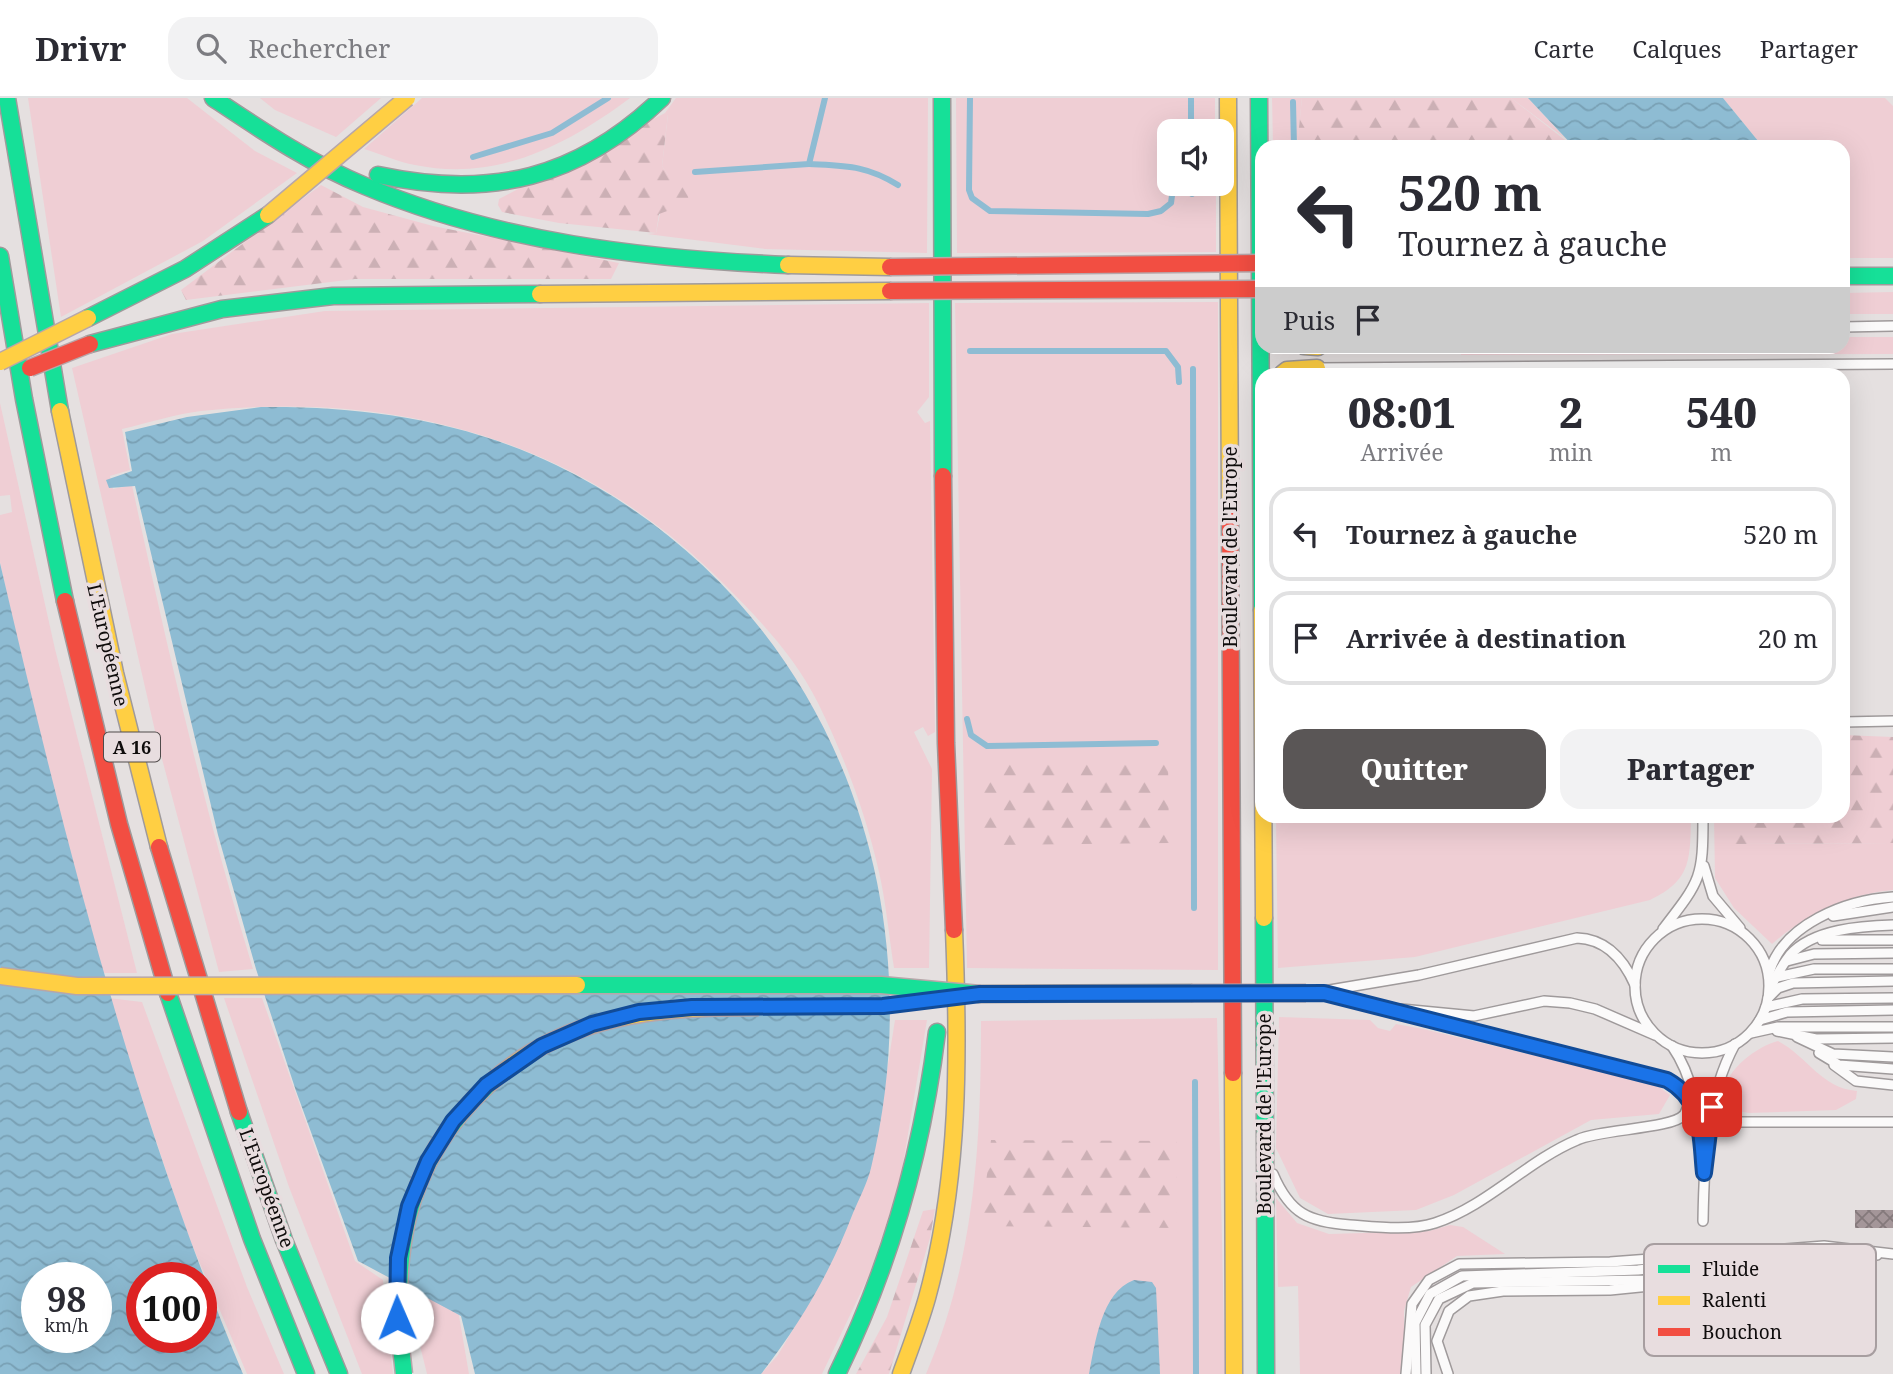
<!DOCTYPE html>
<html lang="fr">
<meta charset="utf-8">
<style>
body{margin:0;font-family:"Noto Serif",serif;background:#f2f2f3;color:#2b2b33;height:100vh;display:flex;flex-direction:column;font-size:26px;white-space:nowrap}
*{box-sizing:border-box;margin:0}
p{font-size:23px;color:#7c7c81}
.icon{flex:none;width:38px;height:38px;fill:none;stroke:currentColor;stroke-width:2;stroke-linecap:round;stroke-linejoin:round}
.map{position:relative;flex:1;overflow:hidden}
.details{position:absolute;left:1255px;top:270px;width:595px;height:455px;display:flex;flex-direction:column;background:#fff;border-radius:21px;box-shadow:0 7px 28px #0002}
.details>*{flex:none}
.top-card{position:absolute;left:1255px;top:42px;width:595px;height:214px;border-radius:21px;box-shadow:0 7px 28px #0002;background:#fff;color:#2b2b33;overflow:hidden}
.fabs{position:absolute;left:1157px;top:21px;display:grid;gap:14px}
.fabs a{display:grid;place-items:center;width:77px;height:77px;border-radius:14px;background:#fff;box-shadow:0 7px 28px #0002;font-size:35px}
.speed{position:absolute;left:21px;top:1164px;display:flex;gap:14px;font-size:35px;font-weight:700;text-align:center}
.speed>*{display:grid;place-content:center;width:91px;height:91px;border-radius:50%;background:#fff;box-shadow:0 7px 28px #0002;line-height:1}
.speed small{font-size:18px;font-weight:400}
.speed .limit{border:10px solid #d22;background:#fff;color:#111}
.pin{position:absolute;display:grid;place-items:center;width:60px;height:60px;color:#fff;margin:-30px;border-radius:14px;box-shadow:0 4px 10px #0006}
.me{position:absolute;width:77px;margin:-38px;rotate:359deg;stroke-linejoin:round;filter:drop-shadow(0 0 5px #0008)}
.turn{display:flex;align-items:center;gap:24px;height:147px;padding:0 28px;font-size:32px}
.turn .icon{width:91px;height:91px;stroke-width:2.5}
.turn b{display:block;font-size:49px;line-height:60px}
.then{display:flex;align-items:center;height:66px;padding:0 28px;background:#0003;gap:14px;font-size:26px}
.eta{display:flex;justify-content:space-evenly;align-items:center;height:119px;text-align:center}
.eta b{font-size:42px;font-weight:800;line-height:49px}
.button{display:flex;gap:14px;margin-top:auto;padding:14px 28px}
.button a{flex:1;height:80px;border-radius:21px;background:#5a5656;color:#fff;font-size:28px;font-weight:800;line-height:80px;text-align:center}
.button a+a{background:#f2f2f3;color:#2b2b33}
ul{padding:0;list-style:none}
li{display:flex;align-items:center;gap:21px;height:94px;margin:0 14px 10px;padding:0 14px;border:4px solid #e1e1e2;border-radius:21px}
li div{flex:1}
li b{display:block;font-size:26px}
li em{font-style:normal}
header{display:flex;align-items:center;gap:42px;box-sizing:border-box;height:98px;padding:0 35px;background:#fff;border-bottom:2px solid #e1e1e2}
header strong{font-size:33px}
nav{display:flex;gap:38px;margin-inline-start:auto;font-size:24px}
.search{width:490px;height:63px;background:#f2f2f3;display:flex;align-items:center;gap:18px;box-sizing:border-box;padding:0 24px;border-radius:21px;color:#7c7c81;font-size:26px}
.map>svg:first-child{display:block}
.green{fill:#efced4}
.forest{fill:url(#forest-firs)}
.water{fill:url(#water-waves);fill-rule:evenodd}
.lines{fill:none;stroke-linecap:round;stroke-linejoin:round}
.stream{stroke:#8ebcd3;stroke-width:6}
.building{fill:url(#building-cross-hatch)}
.lane-casing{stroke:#9f9a9b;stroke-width:12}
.fast-casing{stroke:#9f9a9b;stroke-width:19}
.slow-casing{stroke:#9f9a9b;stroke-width:19}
.jam-casing{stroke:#9f9a9b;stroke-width:19}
.lane{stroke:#fbfafa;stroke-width:9}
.fast{stroke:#16e098;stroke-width:16}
.slow{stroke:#ffcf43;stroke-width:16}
.jam{stroke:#f24e42;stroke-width:16}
.fast-bridge-casing{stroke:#b7a6a9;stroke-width:19;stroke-linecap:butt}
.slow-bridge-casing{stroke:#b7a6a9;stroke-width:19;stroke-linecap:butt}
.jam-bridge-casing{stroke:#b7a6a9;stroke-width:19;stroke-linecap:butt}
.fast-bridge{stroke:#16e098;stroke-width:16}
.slow-bridge{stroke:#ffcf43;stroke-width:16}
.jam-bridge{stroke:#f24e42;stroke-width:16}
.route-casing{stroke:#114b97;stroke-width:18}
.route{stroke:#1a73e8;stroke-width:12}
.labels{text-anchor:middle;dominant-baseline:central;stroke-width:7;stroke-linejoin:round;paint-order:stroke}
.shield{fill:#e8dddf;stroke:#504b4b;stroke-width:2}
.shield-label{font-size:18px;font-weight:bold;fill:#0f0c0c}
.street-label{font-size:19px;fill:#0f0c0c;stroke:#e8dddf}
.key{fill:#e8dddf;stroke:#a79ea0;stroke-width:2}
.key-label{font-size:19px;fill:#0f0c0c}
</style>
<header>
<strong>Drivr</strong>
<div class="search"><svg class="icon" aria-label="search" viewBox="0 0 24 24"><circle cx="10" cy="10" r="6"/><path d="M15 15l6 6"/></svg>Rechercher</div>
<nav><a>Carte</a><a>Calques</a><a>Partager</a></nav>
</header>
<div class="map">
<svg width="1893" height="1276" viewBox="0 0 1893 1276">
<defs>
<pattern id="forest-firs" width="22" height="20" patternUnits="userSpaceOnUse" patternTransform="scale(1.75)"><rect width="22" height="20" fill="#efced4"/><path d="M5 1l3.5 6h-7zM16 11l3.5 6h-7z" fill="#ccb0b5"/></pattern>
<pattern id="water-waves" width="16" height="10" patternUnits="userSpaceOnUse" patternTransform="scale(1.75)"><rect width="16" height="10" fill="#8ebcd3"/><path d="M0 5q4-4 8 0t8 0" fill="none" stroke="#79a0b4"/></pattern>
<pattern id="building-cross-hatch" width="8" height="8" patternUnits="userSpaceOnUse" patternTransform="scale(1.75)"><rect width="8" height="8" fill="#a49699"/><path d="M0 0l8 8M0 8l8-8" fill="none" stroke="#84797b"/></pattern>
</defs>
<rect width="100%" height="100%" fill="#e5e0e0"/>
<g class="green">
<path d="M 28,0 L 187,0 L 255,53 L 297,75 L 203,143 L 61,219 Z"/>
<path d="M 260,0 L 381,0 L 336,39 L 275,12 Z"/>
<path d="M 422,0 L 630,0 C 567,47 497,84 415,67 C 398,64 381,56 364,51 Z"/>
<path d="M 676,0 L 928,0 L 927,155 L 765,151 L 647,136 L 656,135 L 668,77 L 662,68 L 668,17 L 665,15 Z"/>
<path d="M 956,0 L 1215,0 L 1215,33 L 1169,33 L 1169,86 L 1216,86 L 1216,154 L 957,155 Z"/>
<path d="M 1272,0 L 1302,0 L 1297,49 L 1273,49 Z"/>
<path d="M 1511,0 L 1528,0 L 1566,41 Z"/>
<path d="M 1723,0 L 1885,0 L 1893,8 L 1893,160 L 1843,160 L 1843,49 L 1763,49 Z"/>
<path d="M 1893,194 L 1893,216 L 1843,216 L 1843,195 Z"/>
<path d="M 1218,204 L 1218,872 L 967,870 L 955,205 Z"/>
<path d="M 929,205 L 929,299 L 917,314 L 925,325 L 930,323 L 935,634 L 928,638 L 923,629 L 914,634 L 932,671 L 929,870 L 894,870 C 889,838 886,805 879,774 C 866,716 844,658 818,605 C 796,560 759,521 724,486 C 581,342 399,292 201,313 C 175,316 148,325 122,331 L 130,372 L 110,378 L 113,391 L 132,387 C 167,550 204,711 253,871 L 219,874 L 158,646 L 72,270 L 172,236 L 325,213 Z"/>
<path d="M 1843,239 L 1893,239 L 1893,256 L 1461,257 L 1461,248 L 1843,248 Z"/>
<path d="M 0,305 L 55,551 L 137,875 L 101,875 L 63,739 L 29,597 L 0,464 L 0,417 L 12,414 L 10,397 L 0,398 Z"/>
<path d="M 1276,718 L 1691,718 C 1690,761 1692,782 1650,802 L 1415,859 L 1278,870 Z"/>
<path d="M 1714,718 L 1729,718 L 1730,746 L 1893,745 L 1893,792 C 1848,796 1805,817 1772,846 L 1734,810 L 1715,780 Z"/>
<path d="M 108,900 L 142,904 L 247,1189 L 284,1276 L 247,1276 L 187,1135 Z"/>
<path d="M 224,900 L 262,900 L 355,1163 L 383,1182 L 393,1276 L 362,1276 L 289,1089 Z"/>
<path d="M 1279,919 L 1370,922 L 1378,930 L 1390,933 L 1396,926 L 1423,931 L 1630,980 L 1659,989 L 1670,997 L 1659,1016 L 1591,1022 L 1454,1097 L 1416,1112 L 1328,1116 L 1300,1100 L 1276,1050 Z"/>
<path d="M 1217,920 L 1225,1276 L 926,1276 C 975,1162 981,1045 981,923 Z"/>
<path d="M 895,922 L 927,922 L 900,1084 L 870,1175 L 822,1276 L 761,1276 L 778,1257 L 818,1189 L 880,1017 Z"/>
<path d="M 1778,943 C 1808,959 1821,990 1857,993 L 1856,1001 L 1836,1012 L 1749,1015 L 1732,1012 C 1705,986 1755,948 1778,943 Z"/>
<path d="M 1276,1100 L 1297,1125 L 1329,1136 L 1429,1133 L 1450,1127 L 1463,1129 L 1505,1156 L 1457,1158 L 1411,1189 L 1404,1213 L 1404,1276 L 1300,1276 L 1298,1188 L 1278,1189 Z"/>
<path d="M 417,1193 L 458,1212 L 469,1276 L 427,1276 L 419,1244 Z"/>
</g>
<g class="forest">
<path d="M 1302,0 L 1511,0 L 1574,49 L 1297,49 Z"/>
<path d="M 665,15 L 668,16 L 662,68 L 668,77 L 686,77 L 689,105 L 659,116 L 656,135 L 559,125 L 502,114 L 498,107 L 499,101 Z"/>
<path d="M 321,87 L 363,109 L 433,128 L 619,165 L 611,181 L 355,181 L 186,202 L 181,192 Z"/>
<path d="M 1843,637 L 1893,639 L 1893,745 L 1729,746 L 1729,718 L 1843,718 Z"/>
<path d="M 1168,660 L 1169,745 L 985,747 L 977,662 Z"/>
<path d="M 991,1042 L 1177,1043 L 1176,1130 L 981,1128 Z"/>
<path d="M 935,1111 L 930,1140 L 889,1276 L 856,1276 L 887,1219 L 923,1113 Z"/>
</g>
<g class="water">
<path d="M 1528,0 L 1723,0 L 1763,49 L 1574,49 Z"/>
<path d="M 261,309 C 363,308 463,322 556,367 C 821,495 939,789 871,1070 C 867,1086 859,1101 853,1115 C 830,1175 800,1226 761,1276 L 475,1276 L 461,1218 L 358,1163 L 296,993 L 256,871 L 218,737 L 135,388 L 109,390 L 106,382 L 132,373 L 125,334 L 187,319 Z"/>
<path d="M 0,465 C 65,743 132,1012 243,1276 L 0,1276 ZM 37,1180 L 96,1180 L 96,1239 L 37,1239 ZM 142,1180 L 201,1180 L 201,1239 L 142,1239 Z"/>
<path d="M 1134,1182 L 1152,1184 L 1156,1190 L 1160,1276 L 1089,1276 C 1095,1246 1101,1194 1134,1182 Z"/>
</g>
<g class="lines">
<g class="stream">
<path d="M 970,0 L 969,92 L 972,100 L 990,113 L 1148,116 L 1161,113 L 1171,105 L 1173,90"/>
<path d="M 1191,0 L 1191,33"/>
<path d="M 1293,4 L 1294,49"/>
<path d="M 473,59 L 552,35 L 608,0"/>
<path d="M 809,66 C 845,68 866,67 898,87"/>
<path d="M 695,74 L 809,66 L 825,0"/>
<path d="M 1192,86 L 1192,96"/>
<path d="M 970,253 L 1166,253 L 1178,269 L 1179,284"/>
<path d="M 1193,271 L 1194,810"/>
<path d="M 967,621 L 971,637 L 987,648 L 1156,645"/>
<path d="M 1195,984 L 1196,1276"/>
</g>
</g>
<rect class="building" x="1855" y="1112" width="38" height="18"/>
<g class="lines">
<defs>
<g id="lane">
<path d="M 1843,229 L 1893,228"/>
<path d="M 1318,249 L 1341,248"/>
<path d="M 1319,270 L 1893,266"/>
<path d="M 1843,624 L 1893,623"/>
<path d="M 1704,768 L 1713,798 L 1740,830"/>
<path d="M 1833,818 L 1893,809"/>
<circle cx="1702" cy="888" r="67"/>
<path d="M 1663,831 C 1701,782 1703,780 1703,718"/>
<path d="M 1822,842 L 1893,842"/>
<path d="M 1787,863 L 1814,856 L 1893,855"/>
<path d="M 1769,875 C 1783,826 1846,802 1893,799"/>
<path d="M 1777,879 L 1814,871 L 1893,871"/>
<path d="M 1770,890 C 1776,879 1782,867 1790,857 C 1813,831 1861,828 1893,827"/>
<path d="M 1312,895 L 1419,877 L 1577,840 C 1606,841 1624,862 1635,887"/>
<path d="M 1326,895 L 1380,909"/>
<path d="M 1768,900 L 1778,890 L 1793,885 L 1893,883"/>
<path d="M 1374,908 L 1653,977 L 1674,986 L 1697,1013"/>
<path d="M 1766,909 L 1802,901 L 1893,900"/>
<path d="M 1401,911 L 1474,918 L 1544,903 L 1570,905 L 1595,911 L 1655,937"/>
<path d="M 1760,922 L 1787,914 L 1893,912"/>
<path d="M 1777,933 L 1816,941 L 1893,940"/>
<path d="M 1751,935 L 1778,929 L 1893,929"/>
<path d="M 1797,939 L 1833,956 L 1893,959"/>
<path d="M 1672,948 C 1695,981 1698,1019 1702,1058"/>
<path d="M 1819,955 L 1839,967 L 1893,971"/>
<path d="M 1834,967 L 1856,983 L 1893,987"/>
<path d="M 1712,1009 L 1720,1020 L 1735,1024 L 1893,1024"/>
<path d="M 1273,1076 C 1290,1116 1309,1124 1350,1127 C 1377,1129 1410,1133 1435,1125 C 1487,1108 1527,1063 1577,1042 C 1600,1031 1672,1031 1684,1017 C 1687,1013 1688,1006 1690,1002"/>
<path d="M 1703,1123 C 1704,1063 1706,1000 1735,946"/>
<path d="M 1406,1276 L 1412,1206 L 1429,1182 L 1459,1166 L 1610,1164 L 1824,1148 L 1893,1156"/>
<path d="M 1416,1276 L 1415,1225 L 1430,1196 L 1462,1178 L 1638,1172 L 1765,1158 L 1877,1157"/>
<path d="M 1426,1276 L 1425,1227 L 1439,1201 L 1473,1185 L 1646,1182 L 1784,1167 L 1835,1167 L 1851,1163"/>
<path d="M 1448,1276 L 1437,1243 L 1449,1213 L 1469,1198 L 1503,1193 L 1610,1192 L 1740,1179 L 1835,1175 L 1867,1159"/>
</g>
<g id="fast">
<path d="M 7,0 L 60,313"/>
<path d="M 213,0 C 261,32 311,66 365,88 C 498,144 644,161 788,167"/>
<path d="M 942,0 L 943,378"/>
<path d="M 1259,0 L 1262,512"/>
<path d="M 378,77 C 491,101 578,81 662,0"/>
<path d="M 0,158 L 24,301 L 65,503"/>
<path d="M 1843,178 L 1893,178"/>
<path d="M 88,220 L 185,171 L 268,117"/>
<path d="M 90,246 L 222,211 L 333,198 L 540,196"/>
<path d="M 1264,820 L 1266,1276"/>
<path d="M 168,895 L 252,1141 L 306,1276"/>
<path d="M 239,1014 L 284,1142 L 339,1276"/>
<path d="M 837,1276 C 891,1166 922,1055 937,934"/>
</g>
<g id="slow">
<path d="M 1228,0 L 1230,412"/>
<path d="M 788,167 L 890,169"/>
<path d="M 540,196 L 890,193"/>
<path d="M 1304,248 L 1318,249"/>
<path d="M 1282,276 L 1287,272 L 1317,270"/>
<path d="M 60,313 L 115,575 L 159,749"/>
<path d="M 1262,512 L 1264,820"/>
<path d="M 1233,975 L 1234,1276"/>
<path d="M 901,1276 C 910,1251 920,1225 927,1200 C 960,1080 959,954 954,832"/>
</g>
<g id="jam">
<path d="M 943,378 L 946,645 L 954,832"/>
<path d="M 1230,412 L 1233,975"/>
<path d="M 65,503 L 119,726 L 168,895"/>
<path d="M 159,749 L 239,1014"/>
<path d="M 980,896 L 1191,895"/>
</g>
</defs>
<use href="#lane" class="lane-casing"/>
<use href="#fast" class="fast-casing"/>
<use href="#slow" class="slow-casing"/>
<use href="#jam" class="jam-casing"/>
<use href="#lane" class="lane"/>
<use href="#fast" class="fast"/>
<use href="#slow" class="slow"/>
<use href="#jam" class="jam"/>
<defs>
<g id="fast-bridge">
<path d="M 577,887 L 881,887 L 980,896"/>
<path d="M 404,1276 C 390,1164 400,1068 488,987"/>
</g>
<g id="slow-bridge">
<path d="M 268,117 L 407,0"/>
<path d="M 0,264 L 88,220"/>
<path d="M 0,878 L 77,888 L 577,887"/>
<path d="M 488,987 C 566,915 658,909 759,909"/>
</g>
<g id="jam-bridge">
<path d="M 890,169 L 1262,165"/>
<path d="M 890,193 L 1262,191"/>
<path d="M 30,270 L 90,246"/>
<path d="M 1191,895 L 1306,895"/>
</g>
</defs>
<use href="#fast-bridge" class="fast-bridge-casing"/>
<use href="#slow-bridge" class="slow-bridge-casing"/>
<use href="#jam-bridge" class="jam-bridge-casing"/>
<use href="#fast-bridge" class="fast-bridge"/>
<use href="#slow-bridge" class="slow-bridge"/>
<use href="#jam-bridge" class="jam-bridge"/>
</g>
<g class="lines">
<defs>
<path id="route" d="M 397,1220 L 398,1160 L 409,1108 L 428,1063 L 453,1023 L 486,987 L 542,948 L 592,926 L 639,914 L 692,909 L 883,908 L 980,896 L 1324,895 L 1667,982 C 1704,1003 1700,1037 1704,1075 L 1712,1009"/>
</defs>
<use href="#route" class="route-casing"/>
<use href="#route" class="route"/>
</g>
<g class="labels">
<rect class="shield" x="104" y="634.5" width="56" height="29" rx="5"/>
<g class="shield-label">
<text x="132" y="649">A 16</text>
</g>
<g class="street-label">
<text transform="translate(1230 449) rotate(-90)">Boulevard de l'Europe</text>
<text transform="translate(108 547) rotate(77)">L'Européenne</text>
<text transform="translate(1264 1016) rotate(-90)">Boulevard de l'Europe</text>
<text transform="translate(267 1090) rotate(70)">L'Européenne</text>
</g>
</g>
<rect x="1644" y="1146" width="232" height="112" rx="10" class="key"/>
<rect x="1658" y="1167" width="32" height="8" fill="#16e098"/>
<rect x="1658" y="1198" width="32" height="9" fill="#ffcf43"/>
<rect x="1658" y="1230" width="32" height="8" fill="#f24e42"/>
<g class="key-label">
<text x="1702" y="1178">Fluide</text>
<text x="1702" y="1209">Ralenti</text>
<text x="1702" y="1241">Bouchon</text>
</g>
</svg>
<div class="fabs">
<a><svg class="icon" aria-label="sound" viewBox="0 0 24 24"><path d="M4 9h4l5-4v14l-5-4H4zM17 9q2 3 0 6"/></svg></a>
</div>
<div class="speed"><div>98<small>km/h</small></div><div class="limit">100</div></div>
<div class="pin" style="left:1712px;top:1009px;background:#d93025"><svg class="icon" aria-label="arrive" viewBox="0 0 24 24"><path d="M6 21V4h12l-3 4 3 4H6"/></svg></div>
<svg class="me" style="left:397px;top:1220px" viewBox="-20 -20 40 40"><circle r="19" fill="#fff"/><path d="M0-13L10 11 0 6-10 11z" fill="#1a73e8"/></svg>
<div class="top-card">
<div class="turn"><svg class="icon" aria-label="left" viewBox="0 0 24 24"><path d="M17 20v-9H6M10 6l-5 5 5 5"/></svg><div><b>520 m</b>Tournez à gauche</div></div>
<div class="then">Puis<svg class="icon" aria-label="arrive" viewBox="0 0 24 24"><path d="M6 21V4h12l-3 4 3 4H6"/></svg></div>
</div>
<section class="details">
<div class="eta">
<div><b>08:01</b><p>Arrivée</p></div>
<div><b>2</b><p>min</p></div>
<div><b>540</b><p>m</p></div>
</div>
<ul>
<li><svg class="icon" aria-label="left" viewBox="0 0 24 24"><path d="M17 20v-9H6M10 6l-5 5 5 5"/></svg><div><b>Tournez à gauche</b></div><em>520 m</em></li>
<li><svg class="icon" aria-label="arrive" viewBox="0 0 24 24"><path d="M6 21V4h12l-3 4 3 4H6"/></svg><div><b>Arrivée à destination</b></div><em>20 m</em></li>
</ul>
<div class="button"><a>Quitter</a><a>Partager</a></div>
</section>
</div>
